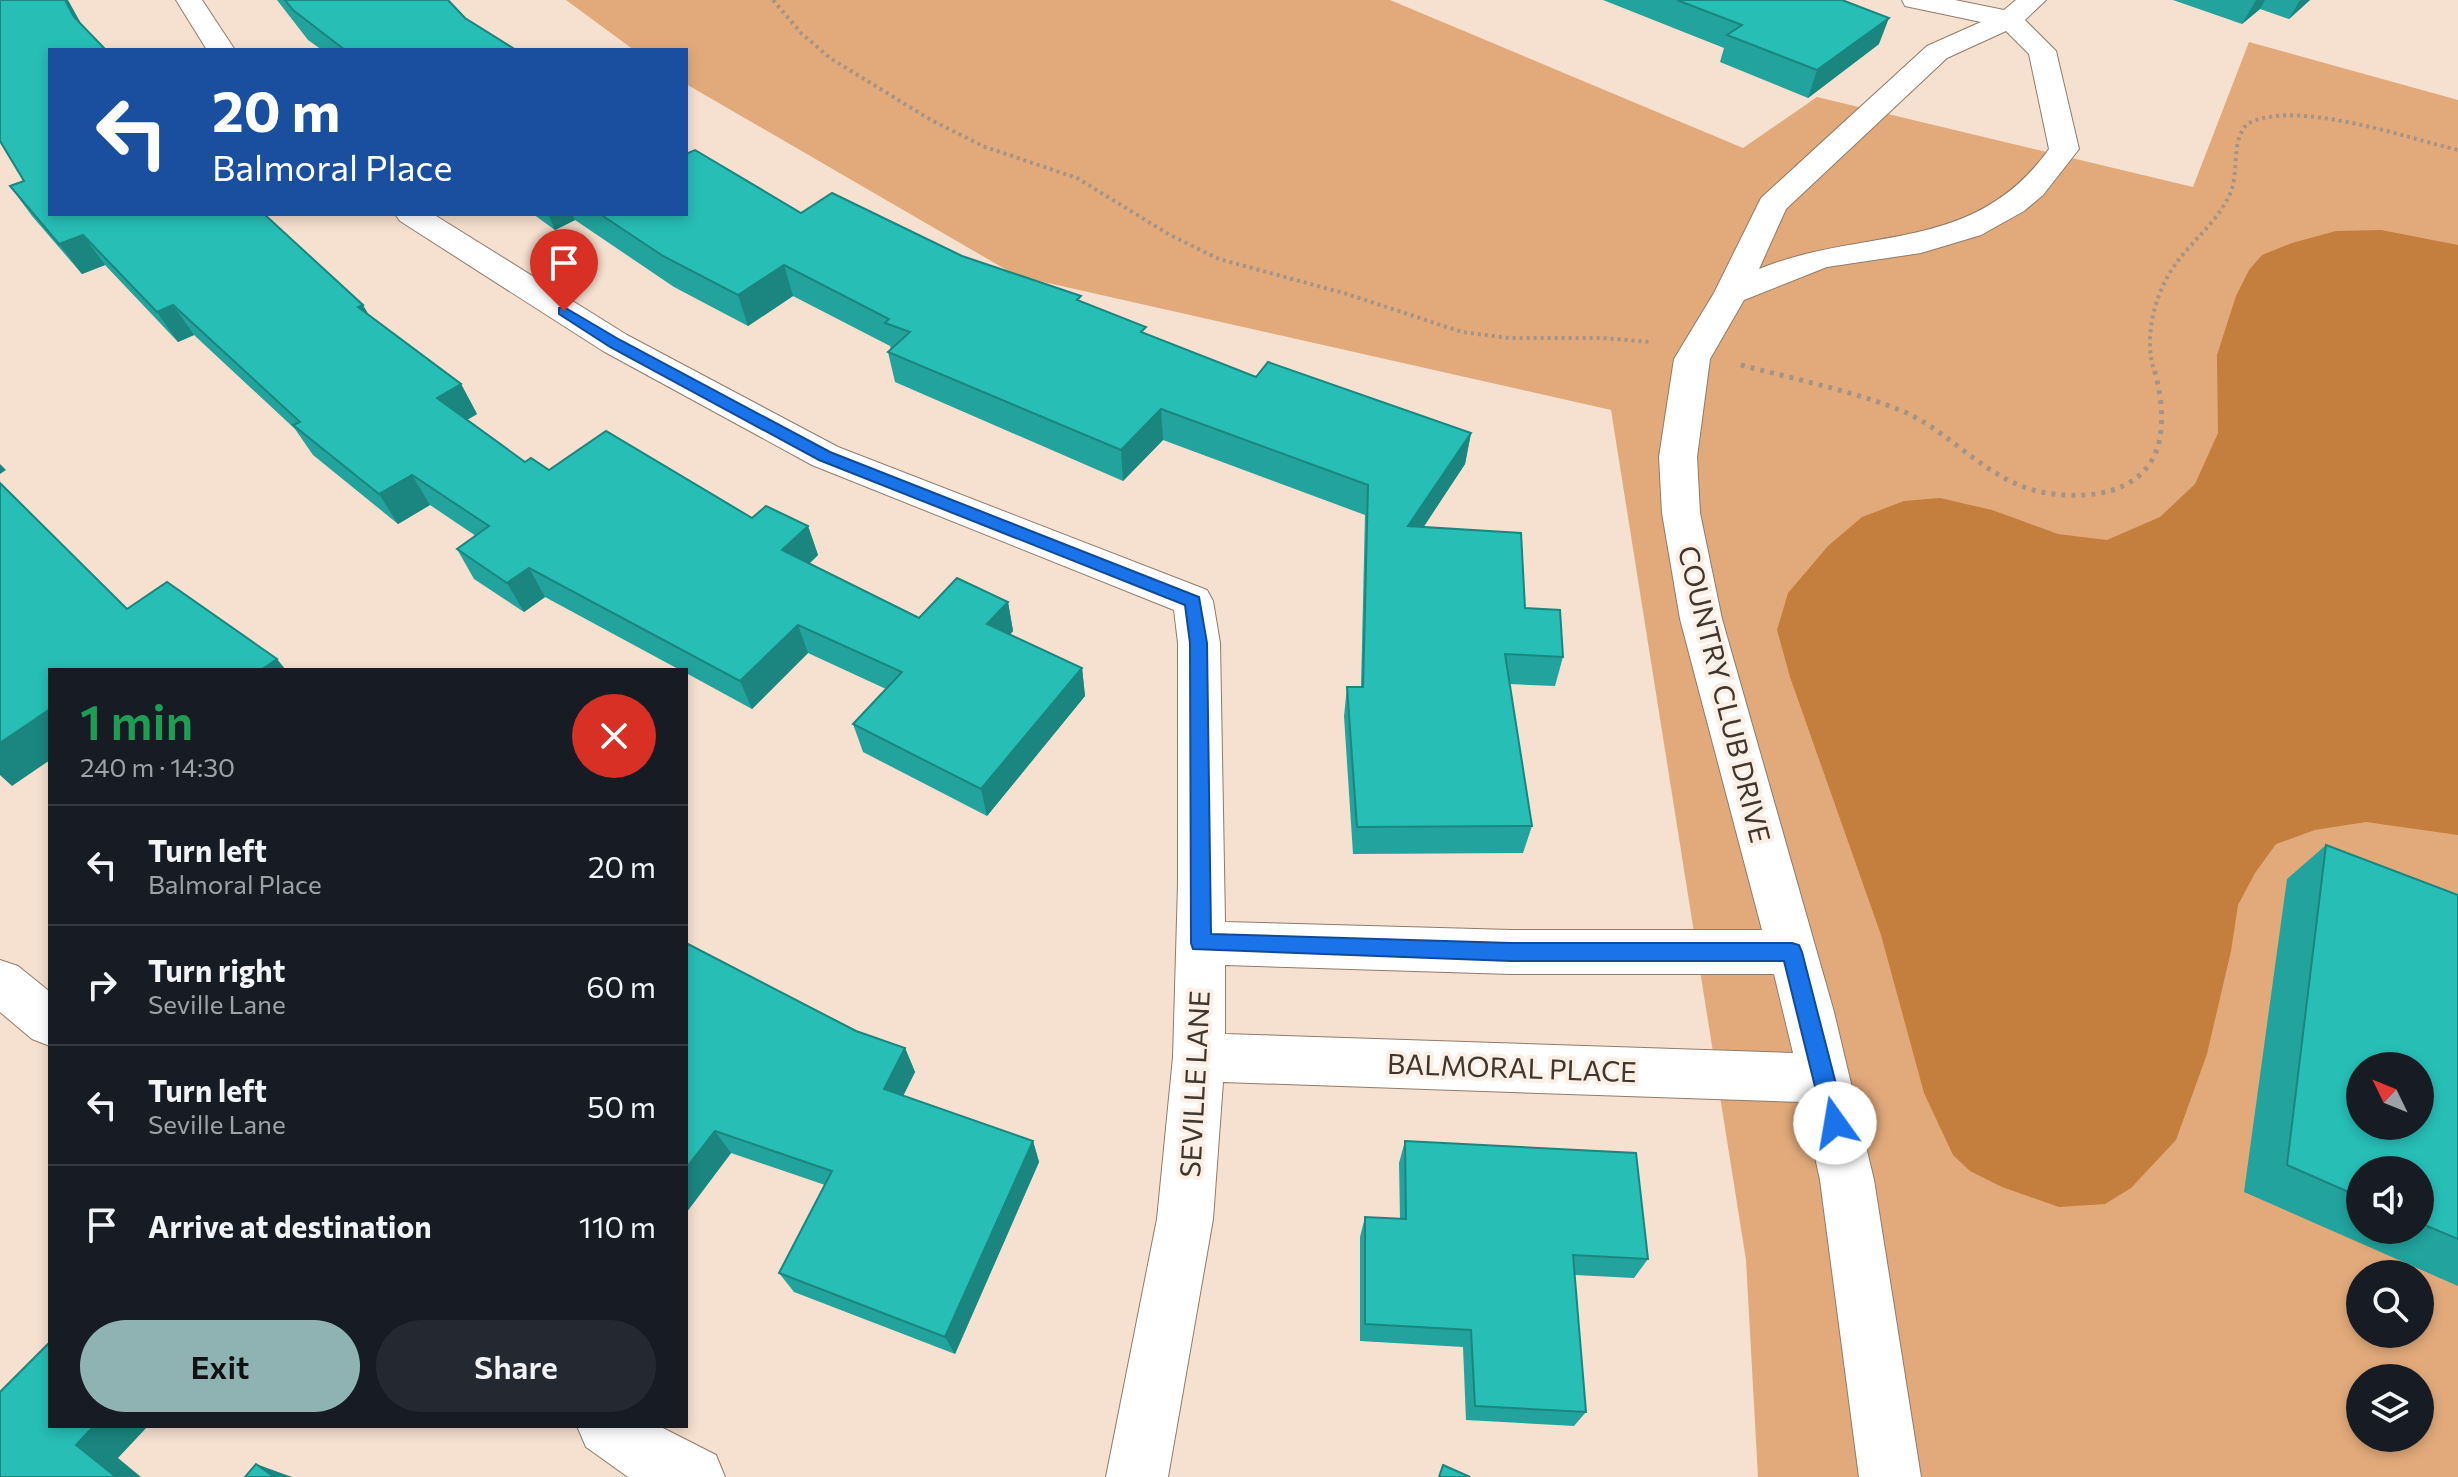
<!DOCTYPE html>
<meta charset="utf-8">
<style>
body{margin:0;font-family:Commissioner,sans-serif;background:#242831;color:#f1f3f6;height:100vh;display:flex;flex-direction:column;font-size:30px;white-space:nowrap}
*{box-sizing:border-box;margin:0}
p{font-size:26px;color:#9ea1a6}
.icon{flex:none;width:44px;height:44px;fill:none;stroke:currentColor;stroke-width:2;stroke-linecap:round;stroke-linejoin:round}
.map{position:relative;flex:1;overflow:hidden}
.details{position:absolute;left:48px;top:668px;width:640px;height:760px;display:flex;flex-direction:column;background:#171b24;border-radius:0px;box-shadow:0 4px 12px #0003}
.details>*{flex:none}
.top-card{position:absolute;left:48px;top:48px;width:640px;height:168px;border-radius:0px;box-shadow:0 4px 12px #0003;background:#1a4fa0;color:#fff;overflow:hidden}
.needle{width:52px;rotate:313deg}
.controls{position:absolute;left:2346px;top:1052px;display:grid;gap:16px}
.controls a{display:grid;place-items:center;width:88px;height:88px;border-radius:50%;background:#171b24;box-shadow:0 4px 12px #0003;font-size:40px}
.pin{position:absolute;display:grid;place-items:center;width:68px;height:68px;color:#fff;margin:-82px -34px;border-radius:50% 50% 50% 0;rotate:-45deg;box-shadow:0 0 8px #0007}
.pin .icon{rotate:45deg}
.me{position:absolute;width:88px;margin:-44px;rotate:347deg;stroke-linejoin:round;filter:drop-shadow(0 0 6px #0008)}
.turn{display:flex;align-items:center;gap:28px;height:168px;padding:0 32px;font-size:36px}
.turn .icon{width:104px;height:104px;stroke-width:2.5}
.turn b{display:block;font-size:56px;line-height:68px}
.round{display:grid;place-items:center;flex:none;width:84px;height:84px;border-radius:42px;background:#242831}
.summary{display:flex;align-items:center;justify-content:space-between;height:136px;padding:0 32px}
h1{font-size:48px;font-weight:600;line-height:60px;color:#1e9e55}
.action{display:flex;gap:16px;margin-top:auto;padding:16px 32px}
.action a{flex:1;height:92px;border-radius:48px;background:#8fb3b2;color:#111;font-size:32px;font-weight:600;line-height:92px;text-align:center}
.action a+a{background:#242831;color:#f1f3f6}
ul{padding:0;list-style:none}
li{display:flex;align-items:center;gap:24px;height:120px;padding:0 32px;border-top:2px solid #363941}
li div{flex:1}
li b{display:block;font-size:30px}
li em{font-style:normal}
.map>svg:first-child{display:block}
.green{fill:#e2aa7b;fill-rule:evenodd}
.water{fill:#c47e3d}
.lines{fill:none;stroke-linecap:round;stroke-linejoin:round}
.street-casing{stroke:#8f7c6c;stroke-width:2}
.path-far1{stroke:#a49488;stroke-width:4;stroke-dasharray:3 4;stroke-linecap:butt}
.path{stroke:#a49488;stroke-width:5;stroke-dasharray:4 6;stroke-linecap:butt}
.street{fill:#fff;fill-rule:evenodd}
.wall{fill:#22a39d;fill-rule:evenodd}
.shaded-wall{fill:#1b857f}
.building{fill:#27beb6;stroke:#1b857f;stroke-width:2;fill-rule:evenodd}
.route{fill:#1a73e8;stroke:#114b97;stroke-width:2}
.labels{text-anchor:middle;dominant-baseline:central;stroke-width:8;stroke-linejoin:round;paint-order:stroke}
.street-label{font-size:28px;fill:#3e362f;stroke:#fcefe5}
</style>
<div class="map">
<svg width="2458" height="1477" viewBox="0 0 2458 1477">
<rect width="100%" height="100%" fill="#f6e0cf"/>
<path class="green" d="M 566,0 L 1390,0 L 1743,148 L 1817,97 L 2193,187 L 2249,42 L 2458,100 L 2458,1477 L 1758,1477 L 1746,1260 L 1611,410 L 1017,276 L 686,84 L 686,50 L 634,50 ZM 2360,1066 L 2420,1066 L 2420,1126 L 2360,1126 ZM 2360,1170 L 2420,1170 L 2420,1230 L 2360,1230 ZM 2360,1274 L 2420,1274 L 2420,1334 L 2360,1334 ZM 2360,1378 L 2420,1378 L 2420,1438 L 2360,1438 Z"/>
<path class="water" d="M 2381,230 L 2458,245 L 2458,835 L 2366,822 L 2315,830 L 2276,844 L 2255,873 L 2238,905 L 2231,951 L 2207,1054 L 2176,1140 L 2131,1188 L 2105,1204 L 2059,1207 L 2002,1187 L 1970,1171 L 1953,1155 L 1924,1093 L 1881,935 L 1790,677 L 1777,630 L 1788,593 L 1828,546 L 1862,517 L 1904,501 L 1940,498 L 1992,510 L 2058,534 L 2107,540 L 2160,517 L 2195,484 L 2218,433 L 2217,355 L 2236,296 L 2249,270 L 2262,255 L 2292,243 L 2336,231 Z"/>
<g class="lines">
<defs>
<g id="street">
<path d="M 176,0 L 202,0 L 235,50 L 207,50 Z"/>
<path d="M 1902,0 L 1955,0 L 2004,10 L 2016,0 L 2046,0 L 2025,20 L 2056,51 L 2079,149 L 2043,195 L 2024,211 L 1981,235 L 1921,253 L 1827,267 L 1744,300 L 1710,359 L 1697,457 L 1700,513 L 1722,619 L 1834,1012 L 1874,1180 L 1921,1477 L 1859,1477 L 1820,1180 L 1803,1102 L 1223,1082 L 1213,1219 L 1168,1477 L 1106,1477 L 1157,1219 L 1173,1057 L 1178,884 L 1178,643 L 1174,610 L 812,465 L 603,351 L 400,221 L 395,214 L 433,214 L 627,335 L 838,447 L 1207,590 L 1213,601 L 1220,643 L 1225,922 L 1511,930 L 1762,930 L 1680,619 L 1662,513 L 1659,457 L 1674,359 L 1714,293 L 1761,198 L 1927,46 L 1981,22 L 1905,6 ZM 2006,31 L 2029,54 L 2049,149 C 1974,255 1864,226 1759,269 L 1786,209 L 1947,58 ZM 1225,965 L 1511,974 L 1774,974 L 1793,1053 L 1225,1034 Z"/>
<path d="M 0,960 L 18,966 L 50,992 L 50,1046 L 32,1039 L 0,1012 Z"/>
<path d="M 577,1426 L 659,1426 L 716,1455 L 725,1477 L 628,1477 L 586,1447 Z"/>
</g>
</defs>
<use href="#street" class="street-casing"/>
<g class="path-far1">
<path d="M 773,0 L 801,33 L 830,58 L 931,120 L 985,147 L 1077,178 L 1170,235 L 1219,259 L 1347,294 L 1462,332 L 1509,338 L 1603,338 L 1650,342"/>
<path d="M 1741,365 L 1748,367"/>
<path d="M 2153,367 C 2144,333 2156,290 2177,262 C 2194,239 2217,222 2230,194 C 2240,171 2230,143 2247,124 C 2294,98 2407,138 2458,150"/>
</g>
<path class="path" d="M 1741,365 C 1794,379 1849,390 1900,410 C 1944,428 1975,467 2019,485 C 2039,494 2064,496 2085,495 C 2164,489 2172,430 2153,365"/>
<use href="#street" class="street"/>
</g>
<g class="wall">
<path d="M 277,0 L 448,0 L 465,18 L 516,50 L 322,50 L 308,40 Z"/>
<path d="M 1603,0 L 1842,0 L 1879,44 L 1808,98 L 1720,62 L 1724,48 Z"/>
<path d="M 2173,0 L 2310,0 L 2289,19 L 2260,9 L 2242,24 Z"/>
<path d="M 50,50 L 370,316 L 461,384 L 477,414 L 467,420 L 525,462 L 549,470 L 752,518 L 808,526 L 818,555 L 809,564 L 919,618 L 1008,602 L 1013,631 L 1010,635 L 1082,668 L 1085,696 L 987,816 L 863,752 L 853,724 L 886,689 L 808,653 L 752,709 L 686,673 L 686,670 L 680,670 L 545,597 L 524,612 L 474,579 L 457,549 L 476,536 L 430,505 L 398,524 L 313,455 L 295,429 L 194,335 L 178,342 L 105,265 L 82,274 L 32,216 L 10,186 L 24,181 Z"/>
<path d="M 801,213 L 962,256 L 1081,302 L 1146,334 L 1256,377 L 1471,433 L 1465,464 L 1423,527 L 1525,608 L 1563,657 L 1555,686 L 1509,684 L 1532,826 L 1523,853 L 1353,854 L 1344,716 L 1347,687 L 1361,687 L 1365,515 L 1163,440 L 1123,481 L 895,382 L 888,352 L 891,349 L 890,346 L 793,296 L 748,326 L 674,287 L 575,220 L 555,230 L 533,214 Z"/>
<path d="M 2326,845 L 2458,895 L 2458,1286 L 2244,1192 L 2287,879 ZM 2360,1170 L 2420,1170 L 2420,1230 L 2360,1230 Z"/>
<path d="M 686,943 L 856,1031 L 905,1048 L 915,1072 L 903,1096 L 1033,1141 L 1039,1162 L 955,1354 L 794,1292 L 779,1273 L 825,1185 L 731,1153 L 686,1213 Z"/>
<path d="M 1405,1141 L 1648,1259 L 1634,1278 L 1575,1275 L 1586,1412 L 1574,1426 L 1466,1420 L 1463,1347 L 1360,1341 L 1360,1237 L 1365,1217 L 1400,1219 L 1399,1163 Z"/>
</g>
<g class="shaded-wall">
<path d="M 65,0 L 68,0 L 93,45 L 74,17 Z"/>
<path d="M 2256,0 L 2265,0 L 2260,9 L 2242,24 Z"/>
<path d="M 2300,0 L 2310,0 L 2289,19 Z"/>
<path d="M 1889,18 L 1879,44 L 1808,98 L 1817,70 Z"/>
<path d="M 548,214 L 572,214 L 575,220 L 555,230 Z"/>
<path d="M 83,235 L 105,265 L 82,274 L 59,244 Z"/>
<path d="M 784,265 L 793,296 L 748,326 L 738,295 Z"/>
<path d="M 173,305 L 194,335 L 178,342 L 157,312 Z"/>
<path d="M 363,305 L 381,335 L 358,307 Z"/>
<path d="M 461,384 L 477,414 L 453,428 L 437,398 Z"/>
<path d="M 1161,409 L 1163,440 L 1123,481 L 1121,450 Z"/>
<path d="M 1471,433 L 1465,464 L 1404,557 L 1408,526 Z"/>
<path d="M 0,464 L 6,470 L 0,474 Z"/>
<path d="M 412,475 L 430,505 L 398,524 L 379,494 Z"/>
<path d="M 808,526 L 818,555 L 793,579 L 782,550 Z"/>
<path d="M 529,568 L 545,597 L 524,612 L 507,583 Z"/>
<path d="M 1008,602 L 1013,631 L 993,653 L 987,624 Z"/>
<path d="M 798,625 L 808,653 L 752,709 L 740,681 Z"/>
<path d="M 277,659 L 286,670 L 261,670 Z"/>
<path d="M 1082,668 L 1085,696 L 987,816 L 981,789 Z"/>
<path d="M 50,709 L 50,760 L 12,786 L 0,775 L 0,743 Z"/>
<path d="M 905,1048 L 915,1072 L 895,1112 L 884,1089 Z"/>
<path d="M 715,1131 L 731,1153 L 686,1213 L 686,1168 Z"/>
<path d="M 1033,1141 L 1039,1162 L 955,1354 L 945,1337 Z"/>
<path d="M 94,1426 L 148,1426 L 118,1458 L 141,1477 L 116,1477 L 76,1445 Z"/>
<path d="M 256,1464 L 292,1477 L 274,1477 Z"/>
</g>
<g class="building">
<path d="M 0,0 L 65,0 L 74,17 L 106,50 L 50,50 L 50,214 L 264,214 L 363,305 L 358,307 L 461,384 L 437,398 L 525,462 L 531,458 L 549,470 L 606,431 L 752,518 L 766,506 L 808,526 L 782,550 L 919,618 L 957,578 L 1008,602 L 987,624 L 1082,668 L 981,789 L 853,724 L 902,672 L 798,625 L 740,681 L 529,568 L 507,583 L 457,549 L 489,526 L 412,475 L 379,494 L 293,425 L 300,422 L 173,305 L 157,312 L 83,235 L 59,244 L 10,186 L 24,181 L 0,141 Z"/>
<path d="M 285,0 L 448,0 L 465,18 L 516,50 L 345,50 L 293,10 Z"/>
<path d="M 1677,0 L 1842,0 L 1889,18 L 1817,70 L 1727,35 L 1742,25 Z"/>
<path d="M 695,150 L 801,213 L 832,193 L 962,256 L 1081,296 L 1077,300 L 1146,327 L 1141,332 L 1256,377 L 1268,362 L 1471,433 L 1408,526 L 1521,533 L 1525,608 L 1560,610 L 1563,657 L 1505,654 L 1532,826 L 1357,827 L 1347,687 L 1363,687 L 1368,485 L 1161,409 L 1121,450 L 888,352 L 910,332 L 885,323 L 889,319 L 784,265 L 738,295 L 663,256 L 600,214 L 686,214 L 686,154 Z"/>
<path d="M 0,483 L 127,609 L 167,582 L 277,659 L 261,670 L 50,670 L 50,709 L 0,743 Z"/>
<path d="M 2326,845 L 2458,895 L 2458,1239 L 2420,1223 L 2420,1170 L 2360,1170 L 2360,1197 L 2287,1165 ZM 2360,1066 L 2420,1066 L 2420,1126 L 2360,1126 Z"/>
<path d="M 686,943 L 856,1031 L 905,1048 L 884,1089 L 1033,1141 L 945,1337 L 779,1273 L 832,1171 L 715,1131 L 686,1168 Z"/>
<path d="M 1405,1141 L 1636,1153 L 1648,1259 L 1573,1255 L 1586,1412 L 1475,1406 L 1471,1330 L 1365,1324 L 1365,1217 L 1406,1219 Z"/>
<path d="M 50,1342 L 50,1426 L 94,1426 L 76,1445 L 116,1477 L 0,1477 L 0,1392 Z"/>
<path d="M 256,1464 L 274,1477 L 245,1477 Z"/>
<path d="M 1443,1465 L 1470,1477 L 1439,1477 Z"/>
</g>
<path class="route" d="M 564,307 L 620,340 L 830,452 L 1199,597 L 1207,643 L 1211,934 L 1511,943 L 1792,943 L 1799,945 L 1802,952 L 1846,1123 L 1843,1130 L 1835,1133 L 1827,1130 L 1824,1123 L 1784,961 L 1511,961 L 1193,949 L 1191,943 L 1190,643 L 1185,605 L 819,460 L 610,347 L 559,314 L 559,308 Z"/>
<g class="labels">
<g class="street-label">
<text transform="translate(1725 694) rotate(76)">COUNTRY CLUB DRIVE</text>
<text transform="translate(1512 1067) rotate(2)">BALMORAL PLACE</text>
<text transform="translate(1194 1084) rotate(-87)">SEVILLE LANE</text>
</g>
</g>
</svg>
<div class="controls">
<a><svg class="needle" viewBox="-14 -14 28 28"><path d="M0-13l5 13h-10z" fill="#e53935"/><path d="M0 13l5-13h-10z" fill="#9ea1a6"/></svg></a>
<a><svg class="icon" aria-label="sound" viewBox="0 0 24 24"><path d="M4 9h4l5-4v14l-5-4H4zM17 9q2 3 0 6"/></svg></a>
<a><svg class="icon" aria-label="search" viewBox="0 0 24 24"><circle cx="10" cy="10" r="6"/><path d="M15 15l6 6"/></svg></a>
<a><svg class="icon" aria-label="layers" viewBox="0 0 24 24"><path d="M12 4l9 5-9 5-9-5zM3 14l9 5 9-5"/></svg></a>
</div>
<div class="pin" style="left:564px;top:311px;background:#d93025"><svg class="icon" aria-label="arrive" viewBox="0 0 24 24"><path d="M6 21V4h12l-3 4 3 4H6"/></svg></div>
<svg class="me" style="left:1835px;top:1123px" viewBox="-20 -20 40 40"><circle r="19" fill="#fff"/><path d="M0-13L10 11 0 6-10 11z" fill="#1a73e8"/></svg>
<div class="top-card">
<div class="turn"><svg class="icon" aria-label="left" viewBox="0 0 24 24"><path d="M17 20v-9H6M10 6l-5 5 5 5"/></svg><div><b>20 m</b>Balmoral Place</div></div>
</div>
<section class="details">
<div class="summary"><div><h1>1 min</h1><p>240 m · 14:30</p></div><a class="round" style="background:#d93025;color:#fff"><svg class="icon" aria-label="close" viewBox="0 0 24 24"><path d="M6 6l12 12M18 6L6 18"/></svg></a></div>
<ul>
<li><svg class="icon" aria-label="left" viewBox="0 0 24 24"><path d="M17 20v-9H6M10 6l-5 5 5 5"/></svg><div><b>Turn left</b><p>Balmoral Place</p></div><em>20 m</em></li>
<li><svg class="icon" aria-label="right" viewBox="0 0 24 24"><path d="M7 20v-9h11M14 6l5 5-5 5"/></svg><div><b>Turn right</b><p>Seville Lane</p></div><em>60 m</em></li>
<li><svg class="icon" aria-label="left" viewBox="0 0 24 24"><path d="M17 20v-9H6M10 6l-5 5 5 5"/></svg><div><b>Turn left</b><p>Seville Lane</p></div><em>50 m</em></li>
<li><svg class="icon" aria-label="arrive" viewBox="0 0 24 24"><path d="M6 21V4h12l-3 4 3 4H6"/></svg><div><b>Arrive at destination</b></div><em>110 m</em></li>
</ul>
<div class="action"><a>Exit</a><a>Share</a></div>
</section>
</div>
